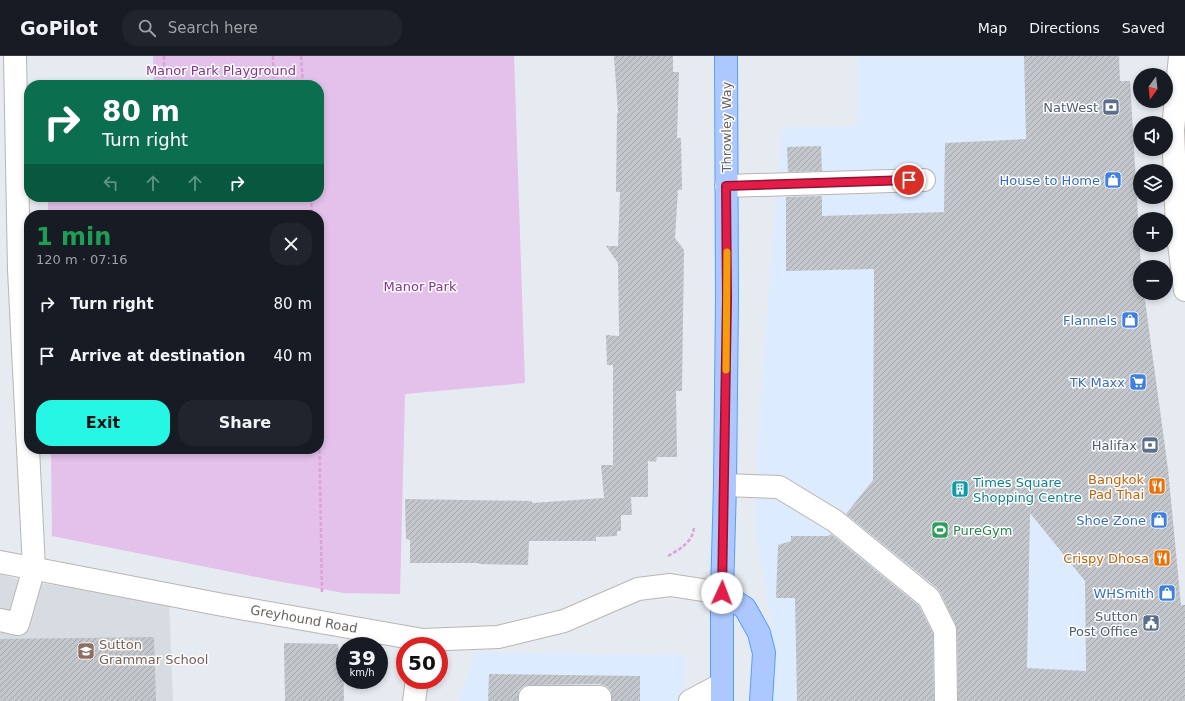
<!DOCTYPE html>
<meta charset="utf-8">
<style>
body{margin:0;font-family:"DejaVu Sans",sans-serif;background:#20242c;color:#f1f3f6;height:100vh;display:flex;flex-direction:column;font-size:15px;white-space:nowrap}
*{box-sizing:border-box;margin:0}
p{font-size:13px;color:#9ea1a6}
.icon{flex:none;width:22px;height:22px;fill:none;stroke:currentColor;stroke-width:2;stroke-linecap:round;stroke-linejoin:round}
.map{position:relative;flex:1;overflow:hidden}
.drawer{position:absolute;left:24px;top:154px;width:300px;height:244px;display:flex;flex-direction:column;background:#171b24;border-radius:16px;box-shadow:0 2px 6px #0003}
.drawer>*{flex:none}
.hud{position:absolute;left:24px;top:24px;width:300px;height:122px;border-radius:16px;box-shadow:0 2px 6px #0003;background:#0b6e4f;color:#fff;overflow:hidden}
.needle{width:26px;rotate:195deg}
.buttons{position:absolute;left:1133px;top:12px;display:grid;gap:8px}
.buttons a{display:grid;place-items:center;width:40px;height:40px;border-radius:50%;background:#171b24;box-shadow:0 2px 6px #0003;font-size:20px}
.speed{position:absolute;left:336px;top:581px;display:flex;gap:8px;font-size:20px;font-weight:700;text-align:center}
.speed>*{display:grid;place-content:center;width:52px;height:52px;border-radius:50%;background:#171b24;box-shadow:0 2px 6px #0003;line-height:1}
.speed small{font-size:10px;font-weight:400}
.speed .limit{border:6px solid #d22;background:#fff;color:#111}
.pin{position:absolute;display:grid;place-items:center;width:34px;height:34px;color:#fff;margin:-17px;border:2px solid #fff;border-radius:50%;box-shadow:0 1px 4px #0007}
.me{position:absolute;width:44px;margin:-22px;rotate:2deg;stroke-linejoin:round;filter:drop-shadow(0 0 3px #0008)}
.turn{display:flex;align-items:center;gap:14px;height:84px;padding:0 12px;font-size:18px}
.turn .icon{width:52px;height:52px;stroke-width:2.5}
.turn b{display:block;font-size:28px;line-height:34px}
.lanes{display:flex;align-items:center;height:38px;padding:0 12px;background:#0003;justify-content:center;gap:20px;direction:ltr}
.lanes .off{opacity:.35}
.round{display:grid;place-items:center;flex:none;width:42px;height:42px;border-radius:16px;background:#20242c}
.summary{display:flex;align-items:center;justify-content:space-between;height:68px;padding:0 12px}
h1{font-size:24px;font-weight:800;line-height:30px;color:#1e9e55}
.cta{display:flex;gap:8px;margin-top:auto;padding:8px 12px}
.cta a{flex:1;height:46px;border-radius:16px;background:#26f7e5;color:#111;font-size:16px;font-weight:800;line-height:46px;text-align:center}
.cta a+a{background:#20242c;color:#f1f3f6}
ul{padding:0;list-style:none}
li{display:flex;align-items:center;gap:12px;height:52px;padding:0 12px}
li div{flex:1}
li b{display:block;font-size:15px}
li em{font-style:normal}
header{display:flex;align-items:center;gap:24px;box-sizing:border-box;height:56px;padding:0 20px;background:#171b24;border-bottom:1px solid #363941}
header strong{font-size:19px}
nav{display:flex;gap:22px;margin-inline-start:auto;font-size:14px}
.search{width:280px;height:36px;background:#20242c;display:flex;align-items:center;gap:10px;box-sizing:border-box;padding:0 14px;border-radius:16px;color:#9ea1a6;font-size:15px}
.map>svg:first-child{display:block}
.commercial{fill:#ddebff}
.education{fill:#d7dce3}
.green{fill:#e3c1ea}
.building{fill:url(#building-hatch);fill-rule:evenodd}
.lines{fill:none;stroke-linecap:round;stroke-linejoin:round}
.minor-casing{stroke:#bab5b1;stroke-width:24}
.major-casing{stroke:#549ffc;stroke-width:24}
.path{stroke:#dda3d7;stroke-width:2.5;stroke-dasharray:4 2;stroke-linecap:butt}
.minor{stroke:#fff;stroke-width:22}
.major{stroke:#adc8ff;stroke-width:22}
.route-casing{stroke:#92132f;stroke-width:10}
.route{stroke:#e11d48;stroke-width:7}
.slow{stroke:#f59e0b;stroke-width:7}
.labels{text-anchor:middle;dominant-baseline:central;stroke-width:3;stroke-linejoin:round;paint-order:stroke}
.park-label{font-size:13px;fill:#873193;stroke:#fff}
.service-label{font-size:13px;fill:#4e5e75;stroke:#fff;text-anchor:end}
.street-label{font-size:13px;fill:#68615d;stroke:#fff}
.shop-label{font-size:13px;fill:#366cbe;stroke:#fff;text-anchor:end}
.food-label{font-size:13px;fill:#c56008;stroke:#fff;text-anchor:end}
.culture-label{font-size:13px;fill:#0d838f;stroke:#fff;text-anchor:start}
.leisure-label{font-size:13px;fill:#27864d;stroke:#fff;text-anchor:start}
.education-label{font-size:13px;fill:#785e54;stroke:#fff;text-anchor:start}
</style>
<header>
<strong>GoPilot</strong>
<div class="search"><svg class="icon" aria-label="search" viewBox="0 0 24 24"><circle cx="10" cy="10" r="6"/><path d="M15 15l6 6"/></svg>Search here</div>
<nav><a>Map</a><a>Directions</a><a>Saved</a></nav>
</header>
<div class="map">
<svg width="1185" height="645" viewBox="0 0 1185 645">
<defs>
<pattern id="building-hatch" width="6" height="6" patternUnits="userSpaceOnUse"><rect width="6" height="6" fill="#c3c7cc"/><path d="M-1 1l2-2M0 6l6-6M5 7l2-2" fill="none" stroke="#a2a5a9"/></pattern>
</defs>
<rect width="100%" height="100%" fill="#e6eaf1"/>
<g class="commercial">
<path d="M 858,0 L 1119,0 L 1120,24 L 1130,25 L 1141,211 L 1140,211 L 1140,237 L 1144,237 L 1168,415 L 1181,549 L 1185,549 L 1185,645 L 772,645 L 773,570 L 755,476 L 760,350 L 782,72 L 858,70 Z"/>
<path d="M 476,596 L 685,599 L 684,645 L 460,645 L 460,640 Z"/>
</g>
<path class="education" d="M 0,518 L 23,525 L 169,544 L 173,645 L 0,645 Z"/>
<path class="green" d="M 153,0 L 514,0 L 525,327 L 405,338 L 400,538 L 344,537 L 271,524 L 52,480 L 51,393 L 319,393 L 319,159 L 48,159 L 48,141 L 319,141 L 319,29 L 154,29 Z"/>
<g class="building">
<path d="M 614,0 L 673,0 L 673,16 L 679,16 L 677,82 L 681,82 L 682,134 L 678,134 L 675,182 L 684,194 L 682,335 L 676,335 L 677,401 L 657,401 L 656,406 L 648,405 L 648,441 L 631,441 L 632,459 L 621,459 L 621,475 L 617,475 L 617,480 L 596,481 L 596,485 L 529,485 L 528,509 L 479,508 L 479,507 L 410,507 L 410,484 L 406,483 L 405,443 L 532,445 L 532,447 L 604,442 L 601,409 L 613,409 L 613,309 L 607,309 L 606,279 L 619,280 L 618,207 L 606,190 L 618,190 L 620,136 L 616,136 L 617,57 L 618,57 Z"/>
<path d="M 1024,0 L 1119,0 L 1120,25 L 1130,25 L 1141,211 L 1140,211 L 1140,237 L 1144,237 L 1168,413 L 1181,549 L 1185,549 L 1185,645 L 958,645 L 957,573 L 940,536 L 937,532 L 846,458 L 873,424 L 874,213 L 786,215 L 786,141 L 822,140 L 822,160 L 944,156 L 945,87 L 1026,83 ZM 1030,457 L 1085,525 L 1086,615 L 1027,612 Z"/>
<path d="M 821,90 L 822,115 L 788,116 L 787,91 Z"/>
<path d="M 831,478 L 919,550 L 933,577 L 934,645 L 797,645 L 795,542 L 776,542 L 778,489 L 791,485 L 791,480 L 828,480 Z"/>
<path d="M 154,581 L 156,645 L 0,645 L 0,583 Z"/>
<path d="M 284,587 L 338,588 L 339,600 L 343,600 L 344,645 L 285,645 Z"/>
<path d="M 489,618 L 640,620 L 640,645 L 612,645 L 611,634 L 606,630 L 600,628 L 530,629 L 524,630 L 519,634 L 518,645 L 488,645 Z"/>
</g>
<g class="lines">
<defs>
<g id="minor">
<path d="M 1180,0 L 1173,74 L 1177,172 L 1185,234"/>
<path d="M 726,130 L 924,124"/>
<path d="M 725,429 L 779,431 L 835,465 L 929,542 L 945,574 L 946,645"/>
<path d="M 0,506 L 223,549 L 423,584 L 498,581 L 564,565 L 638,533 L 670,529 L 722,537"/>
<path d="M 0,564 L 18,568 L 34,512 L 19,214 L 15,0"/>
<path d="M 414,645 L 417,624"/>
<path d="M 530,645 L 530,641 L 600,641 L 600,645"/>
<path d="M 690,645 L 722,628"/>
</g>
<g id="major">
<path d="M 722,537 L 745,552 L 759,577 L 764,597 L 761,645"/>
<path d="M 722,645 L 722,537 L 725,429 L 727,242 L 726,0"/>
</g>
</defs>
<use href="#minor" class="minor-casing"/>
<use href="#major" class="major-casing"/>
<g class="path">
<path d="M 164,0 L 164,29"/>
<path d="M 273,0 L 274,29"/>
<path d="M 301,0 L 303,29"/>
<path d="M 311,141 L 312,159"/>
<path d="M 319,364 L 322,537"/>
<path d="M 668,500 C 680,493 693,486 694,471"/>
</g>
<use href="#minor" class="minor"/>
<use href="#major" class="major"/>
</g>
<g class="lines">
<defs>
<path id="route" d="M 722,537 L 727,242 L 726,130 L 909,124"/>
</defs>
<use href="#route" class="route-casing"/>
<use href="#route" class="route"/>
<path class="slow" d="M 726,314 L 727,196"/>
</g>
<defs>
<symbol id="bank-square" viewBox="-11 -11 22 22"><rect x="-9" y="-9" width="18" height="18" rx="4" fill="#5c6f8a" stroke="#fff"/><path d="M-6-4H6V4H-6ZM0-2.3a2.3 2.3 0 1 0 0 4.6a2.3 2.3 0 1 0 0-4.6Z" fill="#fff"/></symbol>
<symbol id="shop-square" viewBox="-11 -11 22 22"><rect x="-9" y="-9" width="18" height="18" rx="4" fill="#3f7fe0" stroke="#fff"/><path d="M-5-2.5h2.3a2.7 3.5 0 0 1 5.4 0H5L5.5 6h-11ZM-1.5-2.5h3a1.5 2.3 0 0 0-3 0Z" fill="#fff"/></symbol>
<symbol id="supermarket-square" viewBox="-11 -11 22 22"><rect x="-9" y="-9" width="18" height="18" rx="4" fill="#3f7fe0" stroke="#fff"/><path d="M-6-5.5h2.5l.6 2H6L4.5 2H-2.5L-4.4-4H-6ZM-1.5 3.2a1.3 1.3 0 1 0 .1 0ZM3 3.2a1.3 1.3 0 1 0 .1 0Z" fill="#fff"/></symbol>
<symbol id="restaurant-square" viewBox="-11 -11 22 22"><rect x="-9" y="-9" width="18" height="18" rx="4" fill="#e8710a" stroke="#fff"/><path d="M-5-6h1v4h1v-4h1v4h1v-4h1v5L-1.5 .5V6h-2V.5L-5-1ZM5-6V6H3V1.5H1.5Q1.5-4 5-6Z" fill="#fff"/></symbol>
<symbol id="building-square" viewBox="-11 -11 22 22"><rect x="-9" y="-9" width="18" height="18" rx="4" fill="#0f9aa8" stroke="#fff"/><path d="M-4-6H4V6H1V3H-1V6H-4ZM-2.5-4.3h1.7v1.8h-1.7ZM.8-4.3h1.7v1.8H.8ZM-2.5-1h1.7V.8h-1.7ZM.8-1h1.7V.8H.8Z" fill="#fff"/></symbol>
<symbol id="stadium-square" viewBox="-11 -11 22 22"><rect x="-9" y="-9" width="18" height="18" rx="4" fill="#2e9e5b" stroke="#fff"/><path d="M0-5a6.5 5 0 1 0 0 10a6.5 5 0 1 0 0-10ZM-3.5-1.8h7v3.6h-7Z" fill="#fff"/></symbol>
<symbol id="civic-square" viewBox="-11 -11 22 22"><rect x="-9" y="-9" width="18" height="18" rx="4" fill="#5c6f8a" stroke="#fff"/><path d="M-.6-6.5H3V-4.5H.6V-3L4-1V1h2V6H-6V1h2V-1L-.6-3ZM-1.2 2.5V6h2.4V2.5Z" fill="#fff"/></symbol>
<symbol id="school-square" viewBox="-11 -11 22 22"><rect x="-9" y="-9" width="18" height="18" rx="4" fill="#8d6e63" stroke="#fff"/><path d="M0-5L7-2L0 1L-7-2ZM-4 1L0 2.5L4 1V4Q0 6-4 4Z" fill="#fff"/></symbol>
</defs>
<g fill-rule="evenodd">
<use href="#bank-square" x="1101" y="41" width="20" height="20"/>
<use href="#shop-square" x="1103" y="114" width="20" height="20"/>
<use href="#shop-square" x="1120" y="254" width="20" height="20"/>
<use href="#supermarket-square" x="1128" y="316" width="20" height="20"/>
<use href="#bank-square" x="1140" y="379" width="20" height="20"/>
<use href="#restaurant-square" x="1147" y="420" width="20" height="20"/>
<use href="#building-square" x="950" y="423" width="20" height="20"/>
<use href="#shop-square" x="1149" y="454" width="20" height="20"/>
<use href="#stadium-square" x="930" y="464" width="20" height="20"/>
<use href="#restaurant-square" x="1152" y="492" width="20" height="20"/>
<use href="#shop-square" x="1157" y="527" width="20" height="20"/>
<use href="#civic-square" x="1141" y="557" width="20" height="20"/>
<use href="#school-square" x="76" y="585" width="20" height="20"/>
</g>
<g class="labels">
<g class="park-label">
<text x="221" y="14">Manor Park Playground</text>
<text x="420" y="230">Manor Park</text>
</g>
<g class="service-label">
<text x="1098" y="51">NatWest</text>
<text x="1137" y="389">Halifax</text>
<text x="1138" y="560">Sutton<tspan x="1138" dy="15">Post Office</tspan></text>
</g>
<g class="street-label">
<text transform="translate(726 71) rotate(-90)">Throwley Way</text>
<text transform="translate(304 563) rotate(10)">Greyhound Road</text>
</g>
<g class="shop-label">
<text x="1100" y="124">House to Home</text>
<text x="1117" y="264">Flannels</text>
<text x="1125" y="326">TK Maxx</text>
<text x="1146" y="464">Shoe Zone</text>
<text x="1154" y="537">WHSmith</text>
</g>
<g class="food-label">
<text x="1144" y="423">Bangkok<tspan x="1144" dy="15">Pad Thai</tspan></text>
<text x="1149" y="502">Crispy Dhosa</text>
</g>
<g class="culture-label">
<text x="973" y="426">Times Square<tspan x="973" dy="15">Shopping Centre</tspan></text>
</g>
<g class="leisure-label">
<text x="953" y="474">PureGym</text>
</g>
<g class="education-label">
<text x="99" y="588">Sutton<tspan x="99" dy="15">Grammar School</tspan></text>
</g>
</g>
</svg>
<div class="buttons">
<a><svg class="needle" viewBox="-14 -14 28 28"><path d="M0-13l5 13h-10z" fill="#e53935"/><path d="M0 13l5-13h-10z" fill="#9ea1a6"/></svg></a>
<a><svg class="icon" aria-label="sound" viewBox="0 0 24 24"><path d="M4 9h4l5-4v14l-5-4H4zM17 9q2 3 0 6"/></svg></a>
<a><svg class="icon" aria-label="layers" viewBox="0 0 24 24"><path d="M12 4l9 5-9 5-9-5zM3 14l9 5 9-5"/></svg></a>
<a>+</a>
<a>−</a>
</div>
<div class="speed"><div>39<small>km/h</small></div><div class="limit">50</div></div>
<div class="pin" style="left:909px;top:124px;background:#d93025"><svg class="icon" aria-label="arrive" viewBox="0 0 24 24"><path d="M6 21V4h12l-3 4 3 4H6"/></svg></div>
<svg class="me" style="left:722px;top:537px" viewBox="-20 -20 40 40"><circle r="19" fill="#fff"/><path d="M0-13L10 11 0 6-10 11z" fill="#e11d48"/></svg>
<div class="hud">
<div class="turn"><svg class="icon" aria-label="right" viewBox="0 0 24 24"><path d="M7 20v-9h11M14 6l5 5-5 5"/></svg><div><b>80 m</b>Turn right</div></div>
<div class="lanes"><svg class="icon off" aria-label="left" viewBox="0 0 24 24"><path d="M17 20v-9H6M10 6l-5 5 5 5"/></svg><svg class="icon off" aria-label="ahead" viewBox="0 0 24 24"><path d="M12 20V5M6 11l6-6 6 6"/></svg><svg class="icon off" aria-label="ahead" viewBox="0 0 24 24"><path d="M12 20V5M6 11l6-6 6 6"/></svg><svg class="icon" aria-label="right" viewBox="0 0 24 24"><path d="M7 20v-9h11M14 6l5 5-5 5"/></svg></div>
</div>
<section class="drawer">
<div class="summary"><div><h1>1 min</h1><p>120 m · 07:16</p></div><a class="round"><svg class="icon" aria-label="close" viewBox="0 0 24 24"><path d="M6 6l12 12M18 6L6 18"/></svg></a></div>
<ul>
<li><svg class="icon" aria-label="right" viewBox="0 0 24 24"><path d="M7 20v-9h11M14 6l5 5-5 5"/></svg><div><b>Turn right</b></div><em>80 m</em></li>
<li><svg class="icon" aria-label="arrive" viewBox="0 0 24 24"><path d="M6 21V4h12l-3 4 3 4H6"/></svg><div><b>Arrive at destination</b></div><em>40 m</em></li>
</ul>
<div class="cta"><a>Exit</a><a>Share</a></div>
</section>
</div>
